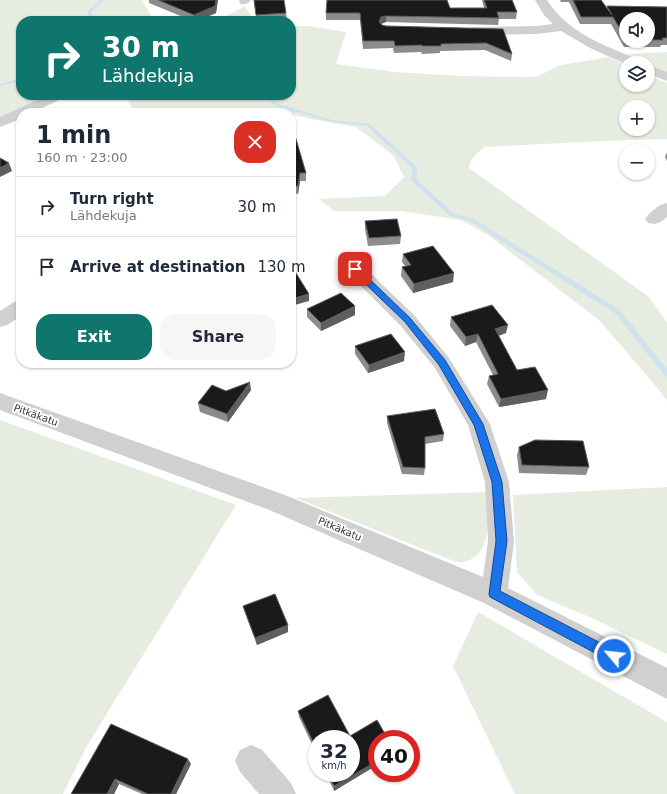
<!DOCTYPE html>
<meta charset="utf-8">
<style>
body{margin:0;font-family:"DejaVu Sans",sans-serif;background:#f6f6f7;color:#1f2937;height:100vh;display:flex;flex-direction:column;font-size:15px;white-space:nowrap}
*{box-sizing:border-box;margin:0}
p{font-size:13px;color:#747a83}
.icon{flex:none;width:22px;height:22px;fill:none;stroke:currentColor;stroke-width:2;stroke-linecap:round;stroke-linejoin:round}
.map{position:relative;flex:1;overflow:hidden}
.side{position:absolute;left:16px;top:108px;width:280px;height:260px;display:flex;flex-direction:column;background:#fff;border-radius:16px;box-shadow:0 1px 3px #0004}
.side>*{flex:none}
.banner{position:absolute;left:16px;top:16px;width:280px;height:84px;border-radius:16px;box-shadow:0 1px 3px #0004;background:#0f766e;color:#fff;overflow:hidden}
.buttons{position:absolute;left:619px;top:12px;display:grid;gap:8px}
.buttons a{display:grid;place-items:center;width:36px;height:36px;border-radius:50%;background:#fff;box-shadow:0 1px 3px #0004;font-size:20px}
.speed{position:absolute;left:308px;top:730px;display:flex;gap:8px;font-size:20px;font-weight:700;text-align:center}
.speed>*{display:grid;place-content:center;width:52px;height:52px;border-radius:50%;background:#fff;box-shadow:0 1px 3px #0004;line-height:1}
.speed small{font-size:10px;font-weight:400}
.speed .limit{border:6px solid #d22;background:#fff;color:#111}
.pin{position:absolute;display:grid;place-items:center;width:34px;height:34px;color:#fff;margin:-17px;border-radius:8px;box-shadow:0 2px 6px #0006}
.me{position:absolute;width:44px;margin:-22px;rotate:298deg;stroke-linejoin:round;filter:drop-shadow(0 0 3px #0008)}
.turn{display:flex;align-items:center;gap:14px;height:84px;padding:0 20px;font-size:18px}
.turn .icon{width:52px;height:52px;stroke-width:2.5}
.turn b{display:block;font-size:28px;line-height:34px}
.round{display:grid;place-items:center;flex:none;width:42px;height:42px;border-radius:16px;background:#f6f6f7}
.overview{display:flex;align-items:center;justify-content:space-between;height:68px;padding:0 20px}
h1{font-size:24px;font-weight:700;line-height:30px}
.primary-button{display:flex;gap:8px;margin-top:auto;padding:8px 20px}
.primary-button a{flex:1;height:46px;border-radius:16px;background:#0f766e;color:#fff;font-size:16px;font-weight:700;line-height:46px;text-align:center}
.primary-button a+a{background:#f6f6f7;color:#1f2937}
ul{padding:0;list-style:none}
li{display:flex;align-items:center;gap:12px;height:60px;padding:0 20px;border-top:1px solid #e0e1e3}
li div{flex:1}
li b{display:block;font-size:15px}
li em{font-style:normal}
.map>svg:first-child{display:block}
.green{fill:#e6ecdf;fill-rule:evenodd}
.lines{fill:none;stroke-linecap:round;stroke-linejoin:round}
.stream{fill:#cfe2ee;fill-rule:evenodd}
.minor{fill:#d0d0d0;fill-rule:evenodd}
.wall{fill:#8c8c8c;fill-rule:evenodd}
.shaded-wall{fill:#5f5f5f}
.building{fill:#1a1a1a;stroke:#5f5f5f}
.route{fill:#1a73e8;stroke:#114b97}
.labels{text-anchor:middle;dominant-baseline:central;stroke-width:4;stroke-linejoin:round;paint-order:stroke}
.street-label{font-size:10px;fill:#333;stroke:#fff}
</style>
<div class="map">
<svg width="667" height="794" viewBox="0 0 667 794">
<rect width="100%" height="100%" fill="#fff"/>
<g class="green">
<path d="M 0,0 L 142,0 L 154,21 L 21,21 L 21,95 L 46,95 L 0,117 Z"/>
<path d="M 245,6 L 254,21 L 217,21 Z"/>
<path d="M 291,26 L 309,26 L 346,32 L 336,64 L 394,72 L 460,76 L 536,77 L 561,65 L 609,57 L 626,65 L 626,85 L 648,85 L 648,75 L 667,83 L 667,139 L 602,141 L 485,147 C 476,153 471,158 469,168 L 649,297 L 667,323 L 667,401 L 659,390 L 599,320 L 488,235 L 461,220 L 401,211 L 334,211 L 319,199 L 385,196 L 404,177 L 394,156 L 356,127 L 311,119 L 291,114 L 291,113 L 267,108 L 244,113 L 134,113 L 126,95 L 291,95 ZM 626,107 L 648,107 L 648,129 L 626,129 Z"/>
<path d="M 667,52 L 667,73 L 648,64 L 648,63 L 625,54 Z"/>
<path d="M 0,420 L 236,505 L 88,744 L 63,794 L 0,794 Z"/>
<path d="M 667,487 L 667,654 L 594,619 L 537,595 L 517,572 L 513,495 Z"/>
<path d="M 488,492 C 487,515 494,556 463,562 C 459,563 452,560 448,559 L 296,498 Z"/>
<path d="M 478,612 L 667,722 L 667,794 L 515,794 L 453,666 Z"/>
</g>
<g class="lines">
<g class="stream">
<path d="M 100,0 L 104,0 L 92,11 L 93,21 L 89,21 L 88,11 Z"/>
<path d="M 21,79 L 21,81 L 0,86 L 0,84 Z"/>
<path d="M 263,95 L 268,95 L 279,104 L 332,120 L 370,124 L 417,167 L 416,179 L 454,214 L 474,219 L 620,310 L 667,369 L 667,377 L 665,376 L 616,314 L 470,221 L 450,216 L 411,180 L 412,168 L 367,126 L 332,122 L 275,106 Z"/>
</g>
<g class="minor">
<path d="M 239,0 L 251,0 C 248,4 245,5 240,4 Z"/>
<path d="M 535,0 L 547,0 C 568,33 605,46 640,60 L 642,63 L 626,64 L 590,48 L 561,31 L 537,34 L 474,35 L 470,34 L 468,31 L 470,28 L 474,27 L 537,26 L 553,24 L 544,15 Z"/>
<path d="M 648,65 L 667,72 L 667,81 L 648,74 Z"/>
<path d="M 47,95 L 65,95 L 63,98 L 32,113 L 21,113 L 21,119 L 0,127 L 0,117 Z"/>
<path d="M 667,203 L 667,217 C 660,223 657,225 648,223 L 645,219 C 650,212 658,205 667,203 Z"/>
<path d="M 355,263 L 362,265 L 414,315 L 449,358 L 490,424 L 509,482 L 514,541 L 508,588 L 667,668 L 667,699 L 484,603 L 267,509 L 0,410 L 0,393 L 285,495 L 483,577 L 488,541 L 485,482 L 468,425 L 435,368 L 400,325 L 348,273 L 346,269 L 348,265 Z"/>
<path d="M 21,300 L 21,316 L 7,325 L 0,327 L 0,311 L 14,302 Z"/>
<path d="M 251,745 L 262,750 L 291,783 L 296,794 L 259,794 L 240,772 L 235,761 L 240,750 Z"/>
</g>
</g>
<g class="wall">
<path d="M 149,0 L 218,0 L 216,13 L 197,21 L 193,21 L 149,3 Z"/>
<path d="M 254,0 L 286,13 L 287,20 L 257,21 Z"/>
<path d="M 482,0 L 512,0 L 517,12 L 516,19 L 499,19 L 498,25 L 386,22 L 381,24 L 382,25 L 386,26 L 503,29 L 512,54 L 511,61 L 485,50 L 440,51 L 440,53 L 422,54 L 421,52 L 394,53 L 393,48 L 363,49 L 360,20 L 326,20 L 326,13 L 450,8 L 484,8 Z"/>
<path d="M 560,0 L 601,0 L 607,8 L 607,6 L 667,7 L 667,45 L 661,45 L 660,47 L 624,47 L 611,24 L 580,24 L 569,2 L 561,2 ZM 626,19 L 648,19 L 648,41 L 626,41 Z"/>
<path d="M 291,122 L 306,173 L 306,181 L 300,181 L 298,194 L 291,193 Z"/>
<path d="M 667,152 L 667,161 L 665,157 Z"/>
<path d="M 365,221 L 401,236 L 400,244 L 368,246 L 365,229 Z"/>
<path d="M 403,254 L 453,282 L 413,293 L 401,276 L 402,267 L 405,266 L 402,262 Z"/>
<path d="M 307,309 L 355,315 L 321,331 L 307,317 Z"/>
<path d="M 451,317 L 506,333 L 499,336 L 517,370 L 546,399 L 499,407 L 487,384 L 489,376 L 493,375 L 476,342 L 465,346 L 450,326 Z"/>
<path d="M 355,346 L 404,361 L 368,373 L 355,354 Z"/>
<path d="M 251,390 L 228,422 L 200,412 L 198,403 L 226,391 Z"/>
<path d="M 387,416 L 444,434 L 443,441 L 425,444 L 425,468 L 424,475 L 402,474 L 387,423 Z"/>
<path d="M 519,447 L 589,467 L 586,475 L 519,473 L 517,455 Z"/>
<path d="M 243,606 L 288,625 L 288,632 L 257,645 L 245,613 Z"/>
<path d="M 298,711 L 350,736 L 377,739 L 377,765 L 334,791 L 326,773 L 351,773 L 317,739 L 317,755 L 299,717 Z"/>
<path d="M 111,724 L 191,764 L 176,794 L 142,794 L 119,784 L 114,794 Z"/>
</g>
<g class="shaded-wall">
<path d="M 216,0 L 218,0 L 216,13 L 197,21 L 195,21 L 194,15 Z"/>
<path d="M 386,16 L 386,22 L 381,24 L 379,22 L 381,17 Z"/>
<path d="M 9,163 L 12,171 L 0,177 L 0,168 Z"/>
<path d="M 300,173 L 300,181 L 298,194 L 298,186 Z"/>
<path d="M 454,273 L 453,282 L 413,293 L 414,284 Z"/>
<path d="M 309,294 L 309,301 L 291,306 L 291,299 Z"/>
<path d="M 355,306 L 355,315 L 321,331 L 321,323 Z"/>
<path d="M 508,325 L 506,333 L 493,337 L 495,329 Z"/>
<path d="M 478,334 L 476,342 L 465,346 L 466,337 Z"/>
<path d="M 405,352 L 404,361 L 368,373 L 369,365 Z"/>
<path d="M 250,382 L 251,390 L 228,422 L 227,414 Z"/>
<path d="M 548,390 L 546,399 L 499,407 L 501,399 Z"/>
<path d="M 288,625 L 288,632 L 257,645 L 255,638 Z"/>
<path d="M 188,759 L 191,764 L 176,794 L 171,794 Z"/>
<path d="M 377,761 L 377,765 L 334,791 L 334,786 Z"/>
<path d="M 115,779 L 119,784 L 114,794 L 107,794 Z"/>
</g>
<g class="building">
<path d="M 158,0 L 216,0 L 215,6 L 194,15 Z"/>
<path d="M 254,0 L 284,0 L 286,13 L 256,15 Z"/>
<path d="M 327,0 L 447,0 L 450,8 L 487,8 L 484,0 L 512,0 L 517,12 L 497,12 L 499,18 L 386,16 L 381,17 L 379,22 L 382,25 L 386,26 L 503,29 L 512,54 L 486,43 L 441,44 L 441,46 L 422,46 L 422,45 L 395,46 L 394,41 L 363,41 L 360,13 L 326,13 Z"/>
<path d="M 573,0 L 601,0 L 612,15 L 607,6 L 667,7 L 667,38 L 662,38 L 663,40 L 648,40 L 648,19 L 626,19 L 626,39 L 613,17 L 581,17 Z"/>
<path d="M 291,122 L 306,173 L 300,173 L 298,186 L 291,186 Z"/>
<path d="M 0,158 L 9,163 L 0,168 Z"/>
<path d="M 397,219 L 401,236 L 369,238 L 365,221 Z"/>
<path d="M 433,246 L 454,273 L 414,284 L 402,267 L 411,265 L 403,254 Z"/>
<path d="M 291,265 L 309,294 L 291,299 Z"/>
<path d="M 341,293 L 355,306 L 321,323 L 307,309 Z"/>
<path d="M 492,305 L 508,325 L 495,329 L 517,370 L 535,367 L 548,390 L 501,399 L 489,376 L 498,374 L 478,334 L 466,337 L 451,317 Z"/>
<path d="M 391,334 L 405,352 L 369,365 L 355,346 Z"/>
<path d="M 250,382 L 227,414 L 198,403 L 212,385 L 226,391 Z"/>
<path d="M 435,409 L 444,434 L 425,437 L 425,468 L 403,467 L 387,416 Z"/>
<path d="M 535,440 L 583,441 L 589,467 L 522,465 L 519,447 Z"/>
<path d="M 275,594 L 288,625 L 255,638 L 243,606 Z"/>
<path d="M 328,695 L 350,736 L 377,720 L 388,739 L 377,739 L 377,761 L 334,786 L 328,773 L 351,773 L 351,739 L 317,739 L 317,750 L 298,711 Z"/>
<path d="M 111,724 L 188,759 L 171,794 L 148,794 L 115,779 L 107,794 L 71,794 Z"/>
</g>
<path class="route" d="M 352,267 L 357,267 L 410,318 L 445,360 L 483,424 L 502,482 L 507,541 L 500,591 L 618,652 L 620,656 L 618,661 L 614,662 L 610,661 L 490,597 L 489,594 L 496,541 L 492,482 L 474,425 L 439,365 L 405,322 L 352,271 Z"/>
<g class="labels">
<g class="street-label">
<text transform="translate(36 415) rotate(20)">Pitkäkatu</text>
<text transform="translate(340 529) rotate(23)">Pitkäkatu</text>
</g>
</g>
</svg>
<div class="buttons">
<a><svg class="icon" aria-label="sound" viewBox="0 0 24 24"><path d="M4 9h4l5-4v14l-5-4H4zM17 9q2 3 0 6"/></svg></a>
<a><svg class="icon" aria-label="layers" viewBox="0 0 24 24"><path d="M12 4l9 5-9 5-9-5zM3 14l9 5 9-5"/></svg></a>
<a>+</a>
<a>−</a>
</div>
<div class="speed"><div>32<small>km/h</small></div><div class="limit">40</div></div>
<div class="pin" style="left:355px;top:269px;background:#d93025"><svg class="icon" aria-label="arrive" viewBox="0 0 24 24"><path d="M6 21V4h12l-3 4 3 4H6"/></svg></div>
<svg class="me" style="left:614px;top:656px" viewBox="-20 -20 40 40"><circle r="17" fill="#1a73e8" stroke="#fff" stroke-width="3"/><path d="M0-11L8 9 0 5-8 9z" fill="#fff"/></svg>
<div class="banner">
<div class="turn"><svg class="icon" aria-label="right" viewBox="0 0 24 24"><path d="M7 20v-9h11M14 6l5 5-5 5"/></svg><div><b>30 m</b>Lähdekuja</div></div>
</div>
<section class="side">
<div class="overview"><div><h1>1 min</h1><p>160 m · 23:00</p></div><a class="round" style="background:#d93025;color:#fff"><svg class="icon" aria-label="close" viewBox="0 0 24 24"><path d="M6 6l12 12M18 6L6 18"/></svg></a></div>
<ul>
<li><svg class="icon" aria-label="right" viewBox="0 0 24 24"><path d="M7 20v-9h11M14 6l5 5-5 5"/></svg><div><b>Turn right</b><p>Lähdekuja</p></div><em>30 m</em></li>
<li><svg class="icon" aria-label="arrive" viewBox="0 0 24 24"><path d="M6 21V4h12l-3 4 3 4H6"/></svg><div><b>Arrive at destination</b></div><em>130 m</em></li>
</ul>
<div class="primary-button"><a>Exit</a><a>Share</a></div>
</section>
</div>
